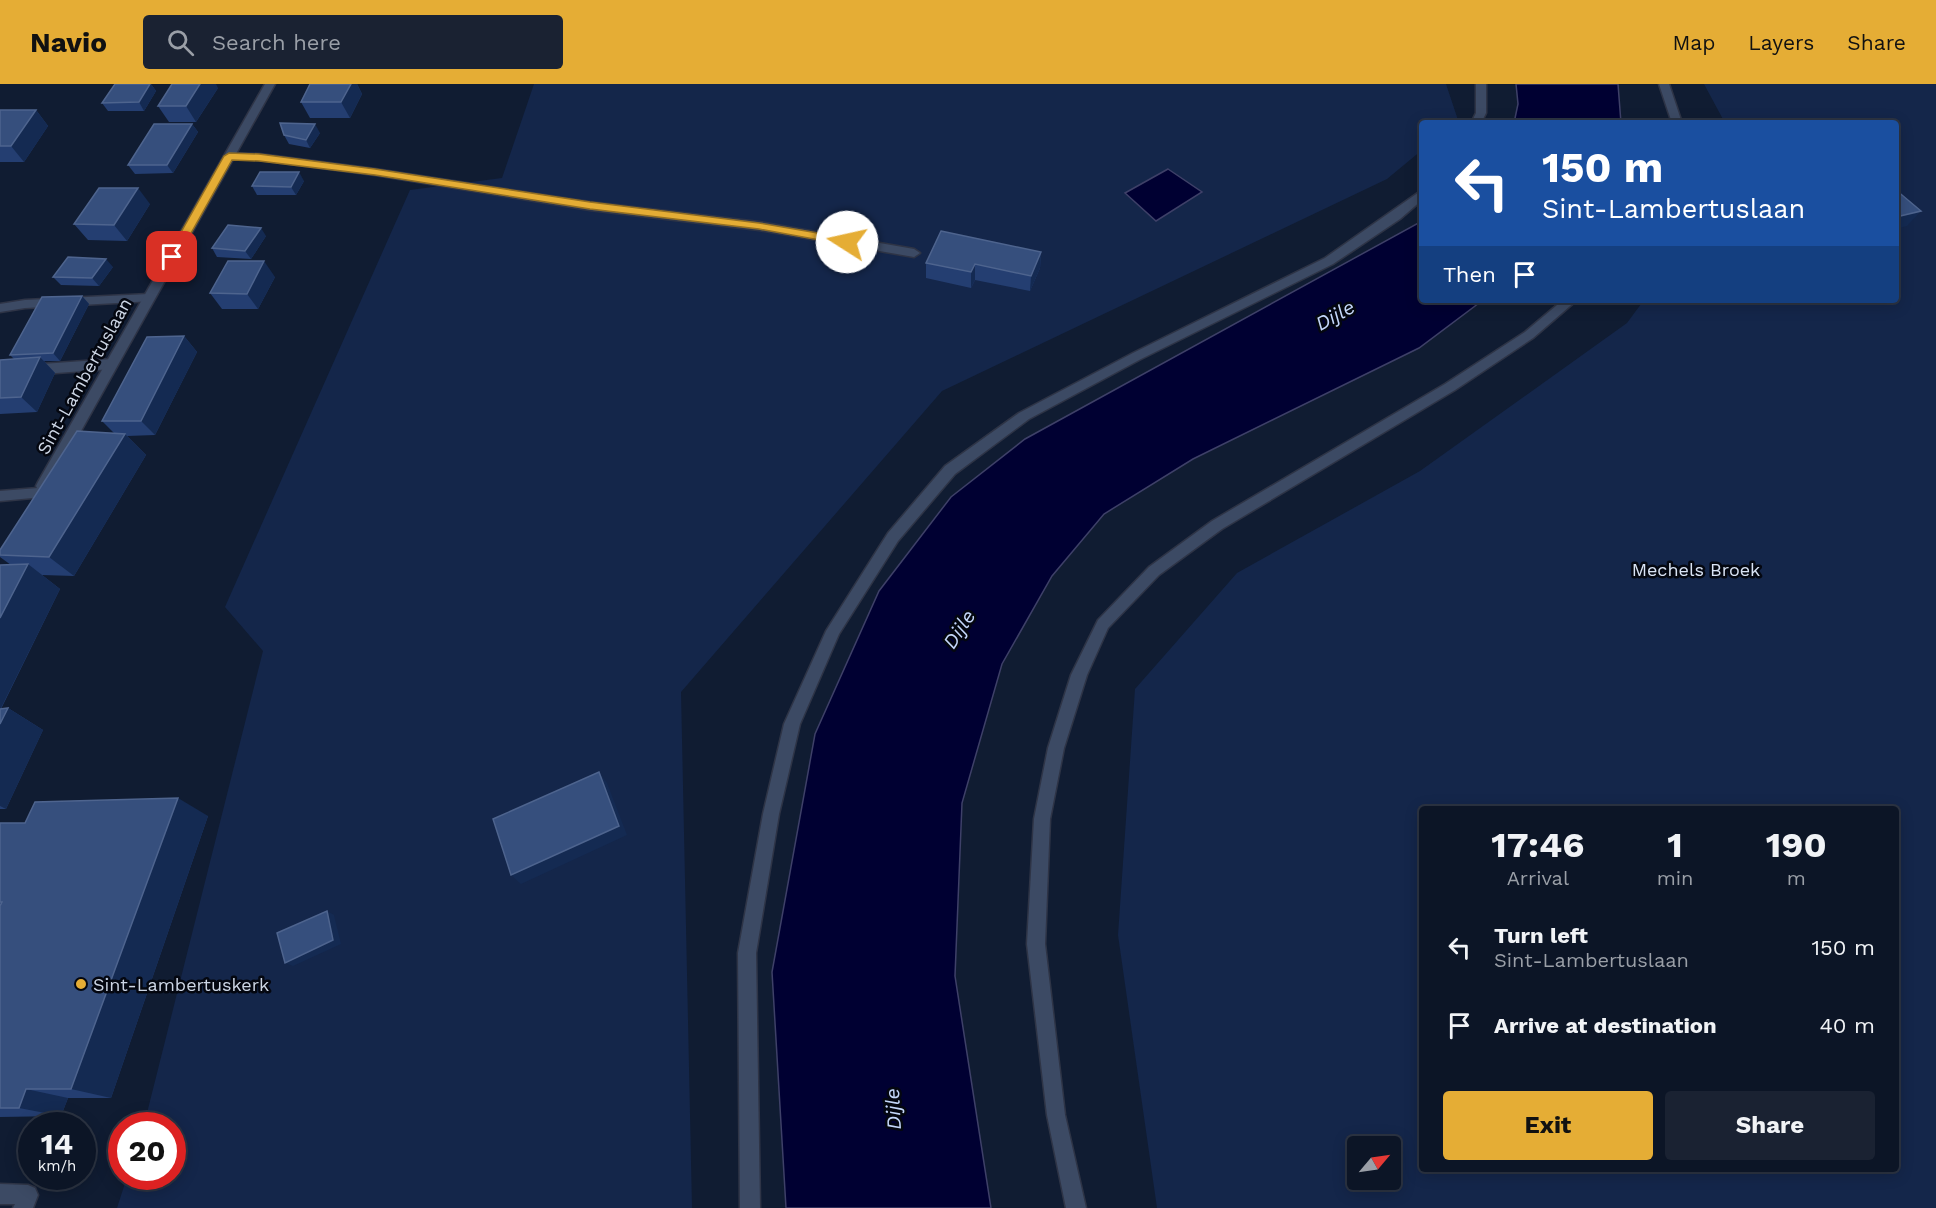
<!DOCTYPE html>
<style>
body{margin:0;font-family:"Work Sans",sans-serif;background:#1a2232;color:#f1f3f6;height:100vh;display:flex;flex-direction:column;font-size:22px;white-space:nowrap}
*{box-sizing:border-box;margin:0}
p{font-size:20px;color:#9a9fa7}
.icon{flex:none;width:33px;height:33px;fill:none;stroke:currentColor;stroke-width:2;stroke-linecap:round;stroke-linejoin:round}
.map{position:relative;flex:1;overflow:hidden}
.side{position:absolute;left:1419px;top:722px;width:480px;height:366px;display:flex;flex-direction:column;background:#0c1526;border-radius:6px;box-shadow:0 3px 15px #0003,0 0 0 2px #2c3443}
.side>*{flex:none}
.guide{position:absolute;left:1419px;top:36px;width:480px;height:183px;border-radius:6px;box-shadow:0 3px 15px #0003,0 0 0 2px #2c3443;background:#1a4fa0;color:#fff;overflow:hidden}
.needle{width:39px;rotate:61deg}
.fabs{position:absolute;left:1347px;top:1052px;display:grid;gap:12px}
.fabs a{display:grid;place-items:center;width:54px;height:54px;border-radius:6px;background:#0c1526;box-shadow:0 3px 15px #0003,0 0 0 2px #2c3443;font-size:30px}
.speed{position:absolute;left:18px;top:1028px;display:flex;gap:12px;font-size:30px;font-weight:700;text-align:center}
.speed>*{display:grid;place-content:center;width:78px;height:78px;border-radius:50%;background:#0c1526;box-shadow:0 3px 15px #0003,0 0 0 2px #2c3443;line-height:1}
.speed small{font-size:15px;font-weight:400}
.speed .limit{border:9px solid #d22;background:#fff;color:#111}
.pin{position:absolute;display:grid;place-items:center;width:51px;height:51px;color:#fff;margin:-26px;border-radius:12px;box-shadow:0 3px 9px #0006}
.me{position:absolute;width:66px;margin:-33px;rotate:280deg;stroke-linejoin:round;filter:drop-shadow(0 0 4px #0008)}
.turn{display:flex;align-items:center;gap:21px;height:126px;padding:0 24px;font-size:27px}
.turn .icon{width:78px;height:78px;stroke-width:2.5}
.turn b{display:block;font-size:42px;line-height:51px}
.then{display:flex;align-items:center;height:57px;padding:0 24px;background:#0003;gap:12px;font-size:22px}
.eta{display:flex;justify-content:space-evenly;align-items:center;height:102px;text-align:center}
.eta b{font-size:36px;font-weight:700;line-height:42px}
.primary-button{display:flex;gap:12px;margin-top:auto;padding:12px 24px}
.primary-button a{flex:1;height:69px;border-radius:6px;background:#e5ad35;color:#111;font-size:24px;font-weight:700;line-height:69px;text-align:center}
.primary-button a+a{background:#1a2232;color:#f1f3f6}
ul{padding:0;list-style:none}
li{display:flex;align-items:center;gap:18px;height:78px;padding:0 24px}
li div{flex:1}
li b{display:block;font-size:22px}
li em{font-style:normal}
header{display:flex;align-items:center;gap:36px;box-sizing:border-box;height:84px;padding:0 30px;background:#e5ad35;color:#111}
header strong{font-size:28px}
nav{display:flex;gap:33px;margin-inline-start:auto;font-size:21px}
.search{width:420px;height:54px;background:#1a2232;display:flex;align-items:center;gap:15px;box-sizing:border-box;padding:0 21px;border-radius:6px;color:#9a9fa7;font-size:22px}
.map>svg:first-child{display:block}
.green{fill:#14264a;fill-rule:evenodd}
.water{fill:#000032;stroke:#3e4068;stroke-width:1.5}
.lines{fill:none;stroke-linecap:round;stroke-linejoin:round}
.service-casing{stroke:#2e3446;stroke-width:3}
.minor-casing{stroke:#2e3446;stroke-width:3}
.service{fill:#3c4a64;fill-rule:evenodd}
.minor{fill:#3c4a64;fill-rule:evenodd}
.wall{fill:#243e71}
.shaded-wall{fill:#142a52}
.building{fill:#364f7d;stroke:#4e648e;stroke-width:1.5}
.route{fill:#e5ad35;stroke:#957022;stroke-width:1.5}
.poi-dot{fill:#e5ad35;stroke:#040710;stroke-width:2}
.labels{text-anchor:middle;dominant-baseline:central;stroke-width:5;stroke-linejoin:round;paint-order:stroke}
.street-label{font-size:18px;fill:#cdd6e5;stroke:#040710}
.park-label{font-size:18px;fill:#dae4f5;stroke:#040710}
.poi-label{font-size:18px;fill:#cdd6e5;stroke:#040710;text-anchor:start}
.water-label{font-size:20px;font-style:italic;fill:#c4d7fa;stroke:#040710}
</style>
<header>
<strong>Navio</strong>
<div class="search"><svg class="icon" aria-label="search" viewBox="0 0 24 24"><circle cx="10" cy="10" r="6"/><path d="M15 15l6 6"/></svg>Search here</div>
<nav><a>Map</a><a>Layers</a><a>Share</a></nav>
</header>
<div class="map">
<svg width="1936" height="1124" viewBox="0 0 1936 1124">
<rect width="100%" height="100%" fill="#101c32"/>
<g class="green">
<path d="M 534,0 L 1446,0 L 1458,36 L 1455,39 L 1422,39 L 1422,66 L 1387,95 L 942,307 L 681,608 L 692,1124 L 117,1124 L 126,1096 L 131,1095 L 132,1092 L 172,1092 L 172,1041 L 144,1041 L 263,567 L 225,523 L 410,106 L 502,94 Z"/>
<path d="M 1704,0 L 1936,0 L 1936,1124 L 1157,1124 L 1118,851 L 1135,605 L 1237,489 L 1420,387 L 1627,239 L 1644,216 L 1896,216 L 1896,39 L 1725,39 ZM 1422,724 L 1896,724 L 1896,1084 L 1422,1084 ZM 1358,1062 L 1390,1062 L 1390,1095 L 1358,1095 Z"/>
</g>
<g class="water">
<path d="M 1516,0 L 1618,0 L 1621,39 L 1514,39 L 1518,20 Z"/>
<path d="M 1168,85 L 1202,108 L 1156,137 L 1125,109 Z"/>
<path d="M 1422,137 L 1422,216 L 1483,216 L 1419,264 L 1193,375 L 1104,430 L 1052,492 L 1002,580 L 962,719 L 955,892 L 991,1124 L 786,1124 L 772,888 L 815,650 L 879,507 L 951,413 L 1025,355 Z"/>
</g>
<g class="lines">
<defs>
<g id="service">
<path d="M 1476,0 L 1486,0 L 1486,29 L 1481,39 L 1471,39 L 1476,29 Z"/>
<path d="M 1659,0 L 1669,0 L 1682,39 L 1672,39 Z"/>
<path d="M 229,69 L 259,70 L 375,85 L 590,118 L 759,138 L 914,165 L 920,169 L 914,173 L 759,146 L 590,126 L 375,91 L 259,76 L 225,74 L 224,72 Z"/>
<path d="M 1422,106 L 1422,116 L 1400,135 L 1333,180 L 1141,275 L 1029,335 L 955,390 L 898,457 L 839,550 L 800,640 L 779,730 L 756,869 L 760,1124 L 740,1124 L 738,869 L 763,730 L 784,640 L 826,547 L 888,449 L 945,382 L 1019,329 L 1133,269 L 1325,174 Z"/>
<path d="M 149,210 L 153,211 L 153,217 L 25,224 L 0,228 L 0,220 L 25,216 Z"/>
<path d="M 1563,216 L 1577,216 L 1533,254 L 1455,306 L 1222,445 L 1159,491 L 1108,544 L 1087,591 L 1064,664 L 1050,735 L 1045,860 L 1065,1031 L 1086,1124 L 1066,1124 L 1047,1031 L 1027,860 L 1034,735 L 1048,664 L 1071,591 L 1098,536 L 1149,483 L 1212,437 L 1445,300 L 1525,248 Z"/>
<path d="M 112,275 L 118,280 L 112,285 L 0,293 L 0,283 Z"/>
<path d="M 38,404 L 43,405 L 45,409 L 43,413 L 0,417 L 0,407 Z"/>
</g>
<g id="minor">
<path d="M 265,0 L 275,0 L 48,406 L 38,406 L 36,402 L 38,398 Z"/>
<path d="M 0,1100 L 28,1101 L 35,1104 L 38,1111 L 33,1124 L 13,1124 L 15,1120 L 0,1120 Z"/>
</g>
</defs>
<use href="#service" class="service-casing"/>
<use href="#minor" class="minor-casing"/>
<use href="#service" class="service"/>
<use href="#minor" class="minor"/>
</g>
<g class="wall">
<path d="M 115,0 L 151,0 L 156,7 L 144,27 L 108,27 L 102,19 Z"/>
<path d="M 310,0 L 357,0 L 362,10 L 350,34 L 310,34 L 301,18 Z"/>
<path d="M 218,4 L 196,38 L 169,38 L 158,22 Z"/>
<path d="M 0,26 L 36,26 L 48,42 L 24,78 L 0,78 Z"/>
<path d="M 192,40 L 198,48 L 173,89 L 135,90 L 128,81 Z"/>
<path d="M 320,49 L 310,64 L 289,60 L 284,51 Z"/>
<path d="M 304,97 L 296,111 L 257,111 L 252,102 Z"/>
<path d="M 150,120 L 127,157 L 88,156 L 74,140 Z"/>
<path d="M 266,152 L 251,175 L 217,173 L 212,164 Z"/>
<path d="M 1041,168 L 1040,184 L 1030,207 L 975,196 L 971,204 L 926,194 L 926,179 Z"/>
<path d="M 113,183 L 99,202 L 61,201 L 53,193 Z"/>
<path d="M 275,193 L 258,225 L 222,225 L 210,209 Z"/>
<path d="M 82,212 L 89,220 L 60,277 L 44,277 L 55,289 L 37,328 L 0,330 L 0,276 L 14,275 L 10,271 Z"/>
<path d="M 184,252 L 197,268 L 155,351 L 127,352 L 146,371 L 74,492 L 42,491 L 60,505 L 1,625 L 8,624 L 43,646 L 6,725 L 0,725 L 0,481 L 11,481 L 0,473 L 0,466 L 114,349 L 102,337 Z"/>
<path d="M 208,732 L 111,1014 L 68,1014 L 61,1032 L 0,1033 L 0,739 L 25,739 Z"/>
</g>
<g class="shaded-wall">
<path d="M 150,0 L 151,0 L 156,7 L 144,27 L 139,18 Z"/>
<path d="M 200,0 L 216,0 L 218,4 L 196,38 L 186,22 Z"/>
<path d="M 351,0 L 357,0 L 362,10 L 350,34 L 341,18 Z"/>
<path d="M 36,26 L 48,42 L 24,78 L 11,62 Z"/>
<path d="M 192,40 L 198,48 L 173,89 L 167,81 Z"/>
<path d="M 315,40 L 320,49 L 310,64 L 306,56 Z"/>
<path d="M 299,88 L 304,97 L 296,111 L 291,103 Z"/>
<path d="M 138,104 L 150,120 L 127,157 L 114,141 Z"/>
<path d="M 1921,127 L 1907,142 L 1896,145 L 1896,133 Z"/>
<path d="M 261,144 L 266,152 L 251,175 L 245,167 Z"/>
<path d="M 1041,168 L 1040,184 L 1030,207 L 1031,192 Z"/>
<path d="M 106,175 L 113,183 L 99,202 L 92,194 Z"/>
<path d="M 264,177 L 275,193 L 258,225 L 247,210 Z"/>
<path d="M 975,180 L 975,196 L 971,204 L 971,188 Z"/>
<path d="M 82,212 L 89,220 L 60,277 L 53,269 Z"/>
<path d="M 184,252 L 197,268 L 155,351 L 141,337 Z"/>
<path d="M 40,273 L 55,289 L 37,328 L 21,313 Z"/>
<path d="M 125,350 L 146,371 L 74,492 L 49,473 Z"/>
<path d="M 28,480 L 60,505 L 0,626 L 0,534 Z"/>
<path d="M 8,624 L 43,646 L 6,725 L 0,722 L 0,640 Z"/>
<path d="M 599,688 L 607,699 L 627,751 L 521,800 L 511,791 Z"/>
<path d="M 178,714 L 208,732 L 111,1014 L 71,1005 Z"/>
<path d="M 327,827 L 334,831 L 341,860 L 293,882 L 285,879 Z"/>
<path d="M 26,1005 L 68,1014 L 61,1032 L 19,1024 Z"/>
</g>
<g class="building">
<path d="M 115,0 L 150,0 L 139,18 L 102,19 Z"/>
<path d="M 172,0 L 200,0 L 186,22 L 158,22 Z"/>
<path d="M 310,0 L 351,0 L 341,18 L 301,18 Z"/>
<path d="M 0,26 L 36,26 L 11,62 L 0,62 Z"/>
<path d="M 280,39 L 315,40 L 306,56 L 284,51 Z"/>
<path d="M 154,40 L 192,40 L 167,81 L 128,81 Z"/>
<path d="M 260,88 L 299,88 L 291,103 L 252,102 Z"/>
<path d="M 99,104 L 138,104 L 114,141 L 74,140 Z"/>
<path d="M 1896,106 L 1921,127 L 1896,133 Z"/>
<path d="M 228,141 L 261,144 L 245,167 L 212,164 Z"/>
<path d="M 941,147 L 1041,168 L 1031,192 L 975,180 L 971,188 L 926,179 Z"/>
<path d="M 68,173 L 106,175 L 92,194 L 53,193 Z"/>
<path d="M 228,177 L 264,177 L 247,210 L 210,209 Z"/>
<path d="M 82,212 L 53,269 L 10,271 L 42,213 Z"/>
<path d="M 184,252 L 141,337 L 102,337 L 147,253 Z"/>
<path d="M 40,273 L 21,313 L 0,314 L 0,276 Z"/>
<path d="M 77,347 L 125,350 L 49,473 L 0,471 L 0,466 Z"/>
<path d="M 28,480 L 0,534 L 0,481 Z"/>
<path d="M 8,624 L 0,640 L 0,625 Z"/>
<path d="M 599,688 L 619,742 L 511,791 L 493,735 Z"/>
<path d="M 178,714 L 71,1005 L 26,1005 L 19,1024 L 0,1024 L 0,822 L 2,818 L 0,818 L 0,739 L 25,739 L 35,718 Z"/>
<path d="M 327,827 L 333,856 L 285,879 L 277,849 Z"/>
</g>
<path class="route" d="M 229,69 L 259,70 L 375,85 L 590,118 L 759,139 L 847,154 L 853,158 L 847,161 L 759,145 L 590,125 L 375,91 L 259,77 L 232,76 L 176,176 L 168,176 L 167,173 L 224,72 Z"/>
<circle class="poi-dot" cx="81" cy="900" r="6"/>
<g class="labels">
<g class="street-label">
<text transform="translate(84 292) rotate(-61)">Sint-Lambertuslaan</text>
</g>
<g class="park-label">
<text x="1696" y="485">Mechels Broek</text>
</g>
<g class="poi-label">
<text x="93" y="900">Sint-Lambertuskerk</text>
</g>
<g class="water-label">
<text transform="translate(1335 231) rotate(-29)">Dijle</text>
<text transform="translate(959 545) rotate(-57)">Dijle</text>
<text transform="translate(893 1025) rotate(-93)">Dijle</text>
</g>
</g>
</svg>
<div class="fabs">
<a><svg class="needle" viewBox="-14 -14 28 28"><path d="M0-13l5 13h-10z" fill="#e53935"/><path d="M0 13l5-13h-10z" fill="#9a9fa7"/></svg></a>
</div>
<div class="speed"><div>14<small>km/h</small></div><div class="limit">20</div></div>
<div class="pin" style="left:172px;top:173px;background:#d93025"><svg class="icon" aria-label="arrive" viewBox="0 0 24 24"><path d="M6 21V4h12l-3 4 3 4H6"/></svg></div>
<svg class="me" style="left:847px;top:158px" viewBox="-20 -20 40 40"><circle r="19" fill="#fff"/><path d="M0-13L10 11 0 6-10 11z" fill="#e5ad35"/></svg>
<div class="guide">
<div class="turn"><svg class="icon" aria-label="left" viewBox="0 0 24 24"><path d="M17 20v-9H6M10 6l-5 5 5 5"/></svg><div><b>150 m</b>Sint-Lambertuslaan</div></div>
<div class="then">Then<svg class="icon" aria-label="arrive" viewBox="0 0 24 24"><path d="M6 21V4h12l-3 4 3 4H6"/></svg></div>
</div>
<section class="side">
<div class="eta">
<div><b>17:46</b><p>Arrival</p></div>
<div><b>1</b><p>min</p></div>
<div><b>190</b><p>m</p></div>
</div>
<ul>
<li><svg class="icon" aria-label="left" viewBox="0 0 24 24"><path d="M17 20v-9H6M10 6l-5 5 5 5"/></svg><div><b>Turn left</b><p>Sint-Lambertuslaan</p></div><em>150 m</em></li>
<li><svg class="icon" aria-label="arrive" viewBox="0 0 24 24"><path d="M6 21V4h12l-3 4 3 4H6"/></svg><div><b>Arrive at destination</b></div><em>40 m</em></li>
</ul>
<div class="primary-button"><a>Exit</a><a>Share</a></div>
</section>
</div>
